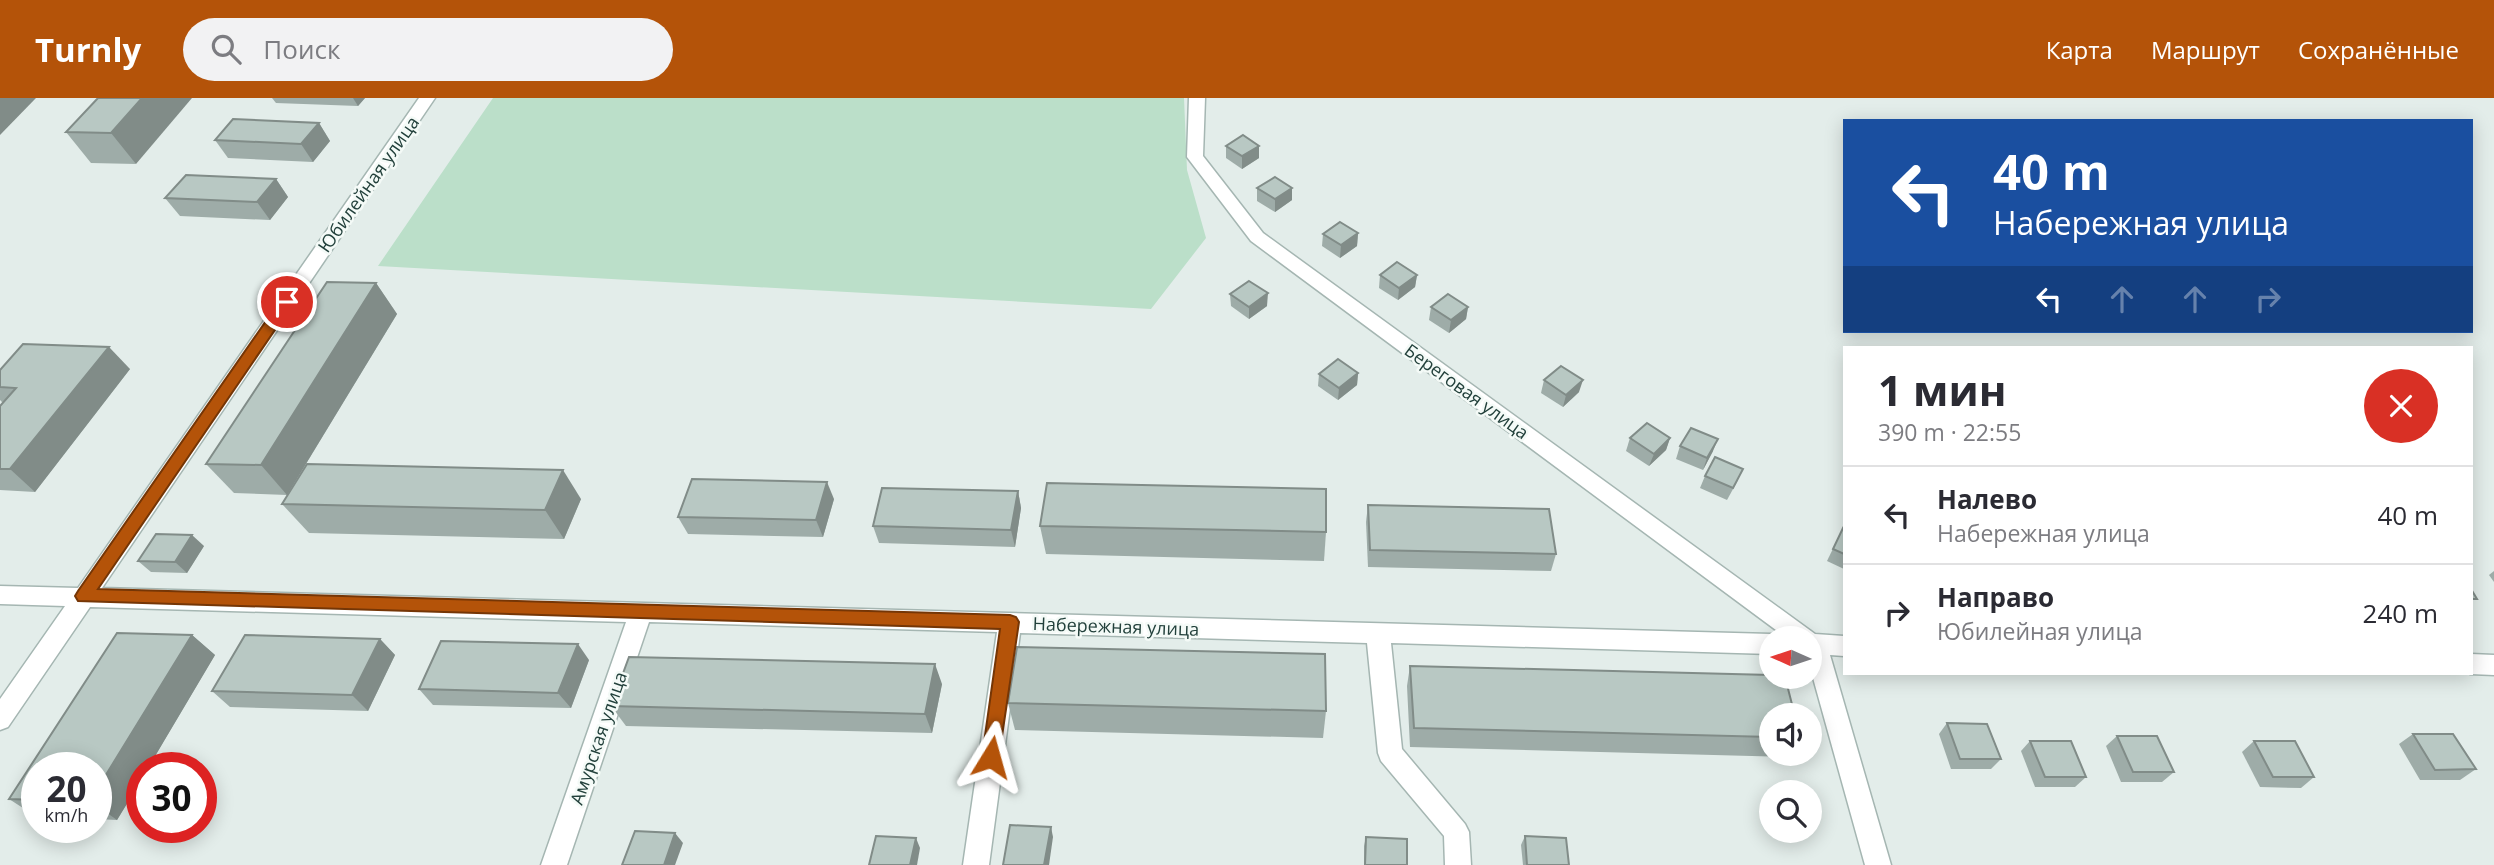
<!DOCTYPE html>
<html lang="ru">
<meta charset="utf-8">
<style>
body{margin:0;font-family:"Open Sans",sans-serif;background:#f2f2f3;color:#2b2b33;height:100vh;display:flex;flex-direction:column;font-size:26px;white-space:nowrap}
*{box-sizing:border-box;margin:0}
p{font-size:23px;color:#7c7c81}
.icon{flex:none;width:38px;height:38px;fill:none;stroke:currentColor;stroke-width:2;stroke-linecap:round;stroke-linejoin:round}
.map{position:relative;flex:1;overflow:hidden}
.sheet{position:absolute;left:1843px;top:248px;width:630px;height:329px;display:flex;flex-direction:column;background:#fff;border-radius:0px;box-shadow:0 4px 18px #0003}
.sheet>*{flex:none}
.banner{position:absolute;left:1843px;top:21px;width:630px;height:214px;border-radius:0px;box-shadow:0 4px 18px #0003;background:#1a4fa0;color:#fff;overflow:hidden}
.needle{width:46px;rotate:273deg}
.tools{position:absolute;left:1759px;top:528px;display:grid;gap:14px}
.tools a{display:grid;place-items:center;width:63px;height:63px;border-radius:50%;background:#fff;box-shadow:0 4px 18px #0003;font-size:35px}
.speed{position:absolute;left:21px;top:654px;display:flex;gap:14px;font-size:35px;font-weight:700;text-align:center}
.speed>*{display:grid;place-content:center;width:91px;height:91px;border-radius:50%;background:#fff;box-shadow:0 4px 18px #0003;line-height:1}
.speed small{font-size:18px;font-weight:400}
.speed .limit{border:10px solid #d22;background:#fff;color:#111}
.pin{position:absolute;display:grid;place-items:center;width:60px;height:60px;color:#fff;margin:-30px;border:4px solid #fff;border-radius:50%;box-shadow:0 2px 7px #0007}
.me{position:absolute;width:77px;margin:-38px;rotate:8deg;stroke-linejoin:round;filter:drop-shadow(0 0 5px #0008)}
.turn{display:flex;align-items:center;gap:24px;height:147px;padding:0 35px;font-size:32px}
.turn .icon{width:91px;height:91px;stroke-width:2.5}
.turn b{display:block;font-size:49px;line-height:60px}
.lanes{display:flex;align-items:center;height:66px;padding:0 35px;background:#0003;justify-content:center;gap:35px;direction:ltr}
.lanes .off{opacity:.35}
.round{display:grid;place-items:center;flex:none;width:74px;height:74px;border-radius:37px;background:#f2f2f3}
.head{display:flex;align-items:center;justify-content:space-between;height:119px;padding:0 35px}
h1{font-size:42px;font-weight:700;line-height:52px}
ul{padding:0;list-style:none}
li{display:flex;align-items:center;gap:21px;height:98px;padding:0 35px;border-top:2px solid #e1e1e2}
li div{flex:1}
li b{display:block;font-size:26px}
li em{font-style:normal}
header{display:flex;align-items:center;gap:42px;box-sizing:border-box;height:98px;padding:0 35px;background:#b45309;color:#fff}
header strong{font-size:33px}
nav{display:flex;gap:38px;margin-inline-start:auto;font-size:24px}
.search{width:490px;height:63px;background:#f2f2f3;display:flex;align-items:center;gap:18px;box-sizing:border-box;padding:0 24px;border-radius:38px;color:#7c7c81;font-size:26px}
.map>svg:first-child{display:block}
.green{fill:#bbdfc9}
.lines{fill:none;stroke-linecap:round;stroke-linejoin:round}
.minor-casing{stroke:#a5b6b2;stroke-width:3}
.minor{fill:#fff;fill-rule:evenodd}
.wall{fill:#9eaca8}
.shaded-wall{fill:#818c88}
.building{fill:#b8c8c3;stroke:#818c88;stroke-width:2}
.route{fill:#b45309;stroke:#753606;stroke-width:2}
.labels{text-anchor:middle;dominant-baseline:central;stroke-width:5;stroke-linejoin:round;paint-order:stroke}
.street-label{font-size:18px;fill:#22403b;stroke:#f4faf7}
</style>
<header>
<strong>Turnly</strong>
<div class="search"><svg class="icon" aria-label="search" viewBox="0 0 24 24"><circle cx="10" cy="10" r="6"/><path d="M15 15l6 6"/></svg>Поиск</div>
<nav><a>Карта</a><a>Маршрут</a><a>Сохранённые</a></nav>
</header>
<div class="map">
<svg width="2494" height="767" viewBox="0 0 2494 767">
<rect width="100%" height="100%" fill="#e3edea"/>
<path class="green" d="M 493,0 L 1184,0 L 1187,72 L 1206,140 L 1151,211 L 378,168 Z"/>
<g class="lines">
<defs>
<g id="minor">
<path d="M 419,0 L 435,0 L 102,490 L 1771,536 L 1780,541 L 1771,541 L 1771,556 L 1391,545 L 1402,651 L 1465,726 L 1469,734 L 1471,767 L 1445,767 L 1444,738 L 1381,663 L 1378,655 L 1367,545 L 1020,535 L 989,767 L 963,767 L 997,534 L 649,524 L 567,767 L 541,767 L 626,524 L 90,509 L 8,629 L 0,632 L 0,601 L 65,508 L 0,506 L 0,488 L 78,490 Z"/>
<path d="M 1189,0 L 1205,0 L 1203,58 L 1263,135 L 1815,536 L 1844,538 L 1844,558 L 1830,557 L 1891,767 L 1865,767 L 1810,569 L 1810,541 L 1788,541 L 1251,143 L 1187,59 Z"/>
<path d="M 2471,556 L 2494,557 L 2494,577 L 2470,576 Z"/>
</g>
</defs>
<use href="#minor" class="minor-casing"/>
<use href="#minor" class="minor"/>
</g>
<g class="wall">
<path d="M 98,0 L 136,66 L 91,65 L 66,34 Z"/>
<path d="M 272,0 L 365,0 L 358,8 L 276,5 Z"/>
<path d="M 319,25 L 330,43 L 313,64 L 228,60 L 215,42 Z"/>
<path d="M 1226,48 L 1259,48 L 1259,60 L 1242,71 L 1226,60 Z"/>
<path d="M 276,81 L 288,99 L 270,122 L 180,118 L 165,100 Z"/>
<path d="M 1257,90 L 1292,90 L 1292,102 L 1275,114 L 1257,103 Z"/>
<path d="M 1358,135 L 1357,148 L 1340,160 L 1322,148 L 1323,136 Z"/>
<path d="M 1380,177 L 1417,177 L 1415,189 L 1398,202 L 1379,190 Z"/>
<path d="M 376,185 L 397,216 L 287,397 L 234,395 L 206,366 Z"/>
<path d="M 1230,196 L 1267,208 L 1249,221 L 1231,208 Z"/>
<path d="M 1431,209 L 1468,209 L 1466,221 L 1449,235 L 1429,222 Z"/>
<path d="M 130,271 L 35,394 L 0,392 L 0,308 L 3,305 L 0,302 L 0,272 Z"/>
<path d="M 1358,275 L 1357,287 L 1338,302 L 1318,288 L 1319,276 Z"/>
<path d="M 1544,282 L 1579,294 L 1563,309 L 1541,295 Z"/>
<path d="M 1630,340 L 1670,340 L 1666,352 L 1649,368 L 1626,353 Z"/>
<path d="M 1680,348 L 1713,353 L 1703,372 L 1676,361 Z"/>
<path d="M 1705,378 L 1738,382 L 1727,402 L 1700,390 Z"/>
<path d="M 1018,393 L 1021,410 L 1015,449 L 879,445 L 873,428 Z"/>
<path d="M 581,401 L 564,441 L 309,435 L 282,406 Z"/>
<path d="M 834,401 L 823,439 L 688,436 L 678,419 Z"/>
<path d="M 1368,407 L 1556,456 L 1551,473 L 1368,469 L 1366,424 Z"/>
<path d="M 1040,428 L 1326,434 L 1324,463 L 1046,456 Z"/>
<path d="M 1843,430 L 1844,431 L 1844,471 L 1827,463 Z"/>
<path d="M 204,448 L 187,475 L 151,474 L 138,463 Z"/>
<path d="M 2494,473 L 2494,484 L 2489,477 Z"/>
<path d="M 117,535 L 192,537 L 215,557 L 148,670 L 142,670 L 142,681 L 117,722 L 96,721 L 96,670 L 37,670 L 37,719 L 9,701 Z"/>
<path d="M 380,541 L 395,557 L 368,613 L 230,609 L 212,593 Z"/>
<path d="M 589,562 L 571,610 L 433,607 L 419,591 Z"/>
<path d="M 1410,568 L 1771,618 L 1771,656 L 1789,656 L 1788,659 L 1410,649 L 1407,588 Z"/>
<path d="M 942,586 L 932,635 L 626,628 L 611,608 Z"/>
<path d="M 1008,605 L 1326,613 L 1323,640 L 1015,632 Z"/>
<path d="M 1947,625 L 2001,661 L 1991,671 L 1951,671 L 1939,636 Z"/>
<path d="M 2413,636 L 2476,671 L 2460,682 L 2420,682 L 2399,646 Z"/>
<path d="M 2117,638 L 2174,674 L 2162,684 L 2121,684 L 2106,648 Z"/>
<path d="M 2030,643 L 2086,679 L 2075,689 L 2035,689 L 2021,653 Z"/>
<path d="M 2254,643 L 2314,679 L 2301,690 L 2260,689 L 2242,654 Z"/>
<path d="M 1525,738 L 1569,767 L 1523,767 L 1521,747 Z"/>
<path d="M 1366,739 L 1407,767 L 1364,767 L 1364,748 Z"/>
</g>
<g class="shaded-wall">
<path d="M 0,0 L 36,0 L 0,37 Z"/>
<path d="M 142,0 L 192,0 L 136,66 L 111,35 Z"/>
<path d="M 353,0 L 365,0 L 358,8 Z"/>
<path d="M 319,25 L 330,43 L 313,64 L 301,46 Z"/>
<path d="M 1259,48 L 1259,60 L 1242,71 L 1242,58 Z"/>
<path d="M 276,81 L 288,99 L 270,122 L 257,104 Z"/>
<path d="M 1292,90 L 1292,102 L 1275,114 L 1275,101 Z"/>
<path d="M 1358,135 L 1357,148 L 1340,160 L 1341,147 Z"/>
<path d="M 1417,177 L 1415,189 L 1398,202 L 1399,190 Z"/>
<path d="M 376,185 L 397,216 L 287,397 L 261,367 Z"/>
<path d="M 1268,195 L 1267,208 L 1249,221 L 1249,209 Z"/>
<path d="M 1468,209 L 1466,221 L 1449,235 L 1451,222 Z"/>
<path d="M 109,249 L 130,271 L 35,394 L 10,371 Z"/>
<path d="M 1358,275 L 1357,287 L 1338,302 L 1339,290 Z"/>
<path d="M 1583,282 L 1579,294 L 1563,309 L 1566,297 Z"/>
<path d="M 1670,340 L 1666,352 L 1649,368 L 1654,356 Z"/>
<path d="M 1718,341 L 1713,353 L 1703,372 L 1707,360 Z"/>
<path d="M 563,372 L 581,401 L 564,441 L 545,412 Z"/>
<path d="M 827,384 L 834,401 L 823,439 L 816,422 Z"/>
<path d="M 1018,393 L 1021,410 L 1015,449 L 1011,432 Z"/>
<path d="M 192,437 L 204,448 L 187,475 L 175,464 Z"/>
<path d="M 192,537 L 215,557 L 148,670 L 142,670 L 142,681 L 117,722 L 96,707 L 96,693 Z"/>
<path d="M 380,541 L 395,557 L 368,613 L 352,597 Z"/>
<path d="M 578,546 L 589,562 L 571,610 L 558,595 Z"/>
<path d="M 935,566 L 942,586 L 932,635 L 925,616 Z"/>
<path d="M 1051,729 L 1053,739 L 1049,767 L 1044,767 Z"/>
<path d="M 675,735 L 683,745 L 675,767 L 664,767 Z"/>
<path d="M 916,740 L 920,750 L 917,767 L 910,767 Z"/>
</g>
<g class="building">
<path d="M 98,0 L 142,0 L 111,35 L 66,34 Z"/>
<path d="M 233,21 L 319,25 L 301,46 L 215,42 Z"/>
<path d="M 1243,37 L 1259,48 L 1242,58 L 1226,48 Z"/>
<path d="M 186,77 L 276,81 L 257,104 L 165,100 Z"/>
<path d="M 1275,79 L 1292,90 L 1275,101 L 1257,90 Z"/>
<path d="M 1340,124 L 1358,135 L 1341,147 L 1323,136 Z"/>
<path d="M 1397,164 L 1417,177 L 1399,190 L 1380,177 Z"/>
<path d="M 1249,183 L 1268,195 L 1249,209 L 1230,196 Z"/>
<path d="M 327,184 L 376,185 L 261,367 L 206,366 Z"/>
<path d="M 1448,196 L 1468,209 L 1451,222 L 1431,209 Z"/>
<path d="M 23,246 L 109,249 L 10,371 L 0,371 L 0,308 L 16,290 L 0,289 L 0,272 Z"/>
<path d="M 1338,261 L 1358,275 L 1339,290 L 1319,276 Z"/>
<path d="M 1561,268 L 1583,282 L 1566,297 L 1544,282 Z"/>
<path d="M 1647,325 L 1670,340 L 1654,356 L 1630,340 Z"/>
<path d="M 1691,330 L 1718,341 L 1707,360 L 1680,348 Z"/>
<path d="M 1715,359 L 1743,371 L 1733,390 L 1705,378 Z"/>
<path d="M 307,366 L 563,372 L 545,412 L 282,406 Z"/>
<path d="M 692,381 L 827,384 L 816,422 L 678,419 Z"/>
<path d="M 1047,385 L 1326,391 L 1326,434 L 1040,428 Z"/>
<path d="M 882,390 L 1018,393 L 1011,432 L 873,428 Z"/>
<path d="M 1368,407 L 1549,411 L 1556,456 L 1370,452 Z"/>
<path d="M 1843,430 L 1844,431 L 1844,456 L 1833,451 Z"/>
<path d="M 156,436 L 192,437 L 175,464 L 138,463 Z"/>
<path d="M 2471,491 L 2477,501 L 2471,501 Z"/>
<path d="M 117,535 L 192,537 L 96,693 L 96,670 L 37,670 L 37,702 L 9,701 Z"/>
<path d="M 245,537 L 380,541 L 352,597 L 212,593 Z"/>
<path d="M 441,543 L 578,546 L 558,595 L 419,591 Z"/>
<path d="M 1017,549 L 1325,556 L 1326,613 L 1008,605 Z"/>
<path d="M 629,559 L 935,566 L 925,616 L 611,608 Z"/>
<path d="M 1410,568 L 1771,577 L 1771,579 L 1785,579 L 1795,618 L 1771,618 L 1771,639 L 1414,630 Z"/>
<path d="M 1947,625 L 1987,626 L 2001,661 L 1960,661 Z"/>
<path d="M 2413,636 L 2453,636 L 2476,671 L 2435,672 Z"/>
<path d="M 2117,638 L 2157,638 L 2174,674 L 2133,674 Z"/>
<path d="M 2030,643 L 2071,643 L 2086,679 L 2045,679 Z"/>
<path d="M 2254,643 L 2295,643 L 2314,679 L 2273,679 Z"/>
<path d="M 1010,727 L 1051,729 L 1044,767 L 1003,767 Z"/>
<path d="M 635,733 L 675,735 L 664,767 L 622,767 Z"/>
<path d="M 876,738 L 916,740 L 910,767 L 869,767 Z"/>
<path d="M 1525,738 L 1566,740 L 1569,767 L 1527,767 Z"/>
<path d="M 1366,739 L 1407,741 L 1407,767 L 1365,767 Z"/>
</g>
<path class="route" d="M 287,199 L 294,204 L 292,207 L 98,491 L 1010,517 L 1016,519 L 1019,524 L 998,665 L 991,668 L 985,665 L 982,659 L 1000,531 L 78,503 L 75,498 L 78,493 L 282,200 Z"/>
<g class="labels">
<g class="street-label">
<text transform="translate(368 86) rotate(-55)">Юбилейная улица</text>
<text transform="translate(1467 293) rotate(36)">Береговая улица</text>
<text transform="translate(1116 528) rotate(2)">Набережная улица</text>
<text transform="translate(598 640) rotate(-71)">Амурская улица</text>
</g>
</g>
</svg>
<div class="tools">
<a><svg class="needle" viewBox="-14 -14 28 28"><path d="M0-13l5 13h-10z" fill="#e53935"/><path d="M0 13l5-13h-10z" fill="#7c7c81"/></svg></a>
<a><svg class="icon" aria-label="sound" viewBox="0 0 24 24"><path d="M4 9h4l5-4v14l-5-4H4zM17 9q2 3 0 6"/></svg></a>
<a><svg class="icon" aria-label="search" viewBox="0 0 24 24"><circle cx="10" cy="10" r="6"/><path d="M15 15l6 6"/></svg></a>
</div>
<div class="speed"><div>20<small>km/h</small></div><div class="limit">30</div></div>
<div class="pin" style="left:287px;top:204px;background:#d93025"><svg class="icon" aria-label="arrive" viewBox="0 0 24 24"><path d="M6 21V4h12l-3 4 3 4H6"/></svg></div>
<svg class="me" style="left:991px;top:659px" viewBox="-20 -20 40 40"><path d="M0-17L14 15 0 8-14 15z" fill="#b45309" stroke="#fff" stroke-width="4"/></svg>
<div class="banner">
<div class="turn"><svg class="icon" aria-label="left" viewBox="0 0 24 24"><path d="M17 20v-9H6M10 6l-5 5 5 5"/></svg><div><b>40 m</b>Набережная улица</div></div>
<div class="lanes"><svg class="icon" aria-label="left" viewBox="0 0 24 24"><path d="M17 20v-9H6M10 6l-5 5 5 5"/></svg><svg class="icon off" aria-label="ahead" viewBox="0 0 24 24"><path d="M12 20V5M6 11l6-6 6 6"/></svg><svg class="icon off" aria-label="ahead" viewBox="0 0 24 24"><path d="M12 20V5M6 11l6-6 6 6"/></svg><svg class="icon off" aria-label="right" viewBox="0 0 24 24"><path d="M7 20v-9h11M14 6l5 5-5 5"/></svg></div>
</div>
<section class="sheet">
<div class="head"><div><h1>1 мин</h1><p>390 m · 22:55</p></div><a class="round" style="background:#d93025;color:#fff"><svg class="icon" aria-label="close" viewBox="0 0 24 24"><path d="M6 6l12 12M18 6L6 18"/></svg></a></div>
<ul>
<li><svg class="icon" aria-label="left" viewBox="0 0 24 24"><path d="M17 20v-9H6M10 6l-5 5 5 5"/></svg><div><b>Налево</b><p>Набережная улица</p></div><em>40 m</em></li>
<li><svg class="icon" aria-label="right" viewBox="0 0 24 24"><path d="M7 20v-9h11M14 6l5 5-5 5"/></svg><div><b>Направо</b><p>Юбилейная улица</p></div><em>240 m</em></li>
</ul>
</section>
</div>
